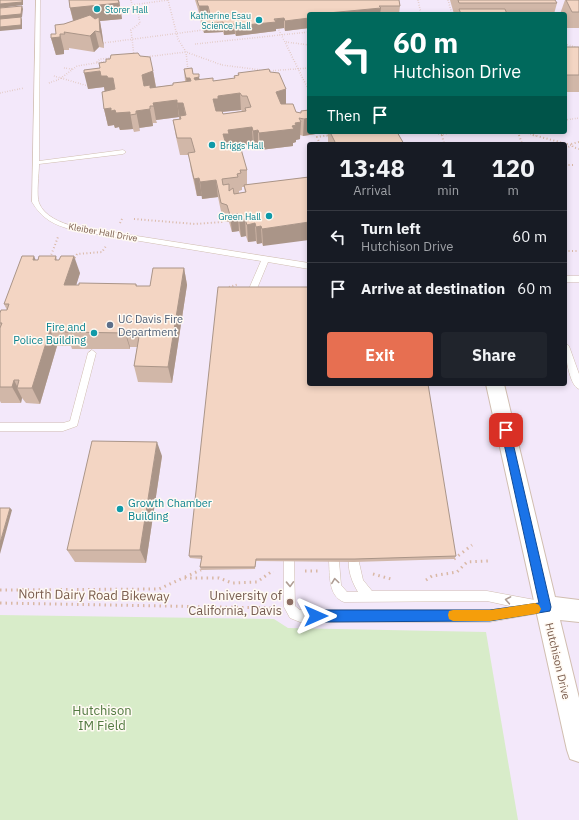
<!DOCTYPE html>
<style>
body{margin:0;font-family:"IBM Plex Sans",sans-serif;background:#20242c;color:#f1f3f6;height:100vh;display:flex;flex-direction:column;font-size:15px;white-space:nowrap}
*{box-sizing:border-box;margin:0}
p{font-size:13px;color:#9ea1a6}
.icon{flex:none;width:22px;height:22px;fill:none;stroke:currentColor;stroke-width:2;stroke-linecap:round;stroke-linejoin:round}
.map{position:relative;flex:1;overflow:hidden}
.sheet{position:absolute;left:307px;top:142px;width:260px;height:244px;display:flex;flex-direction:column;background:#171b24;border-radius:4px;box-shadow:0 2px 6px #0003}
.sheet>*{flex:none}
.banner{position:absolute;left:307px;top:12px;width:260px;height:122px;border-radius:4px;box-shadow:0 2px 6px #0003;background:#00695c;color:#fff;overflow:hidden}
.pin{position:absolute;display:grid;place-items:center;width:34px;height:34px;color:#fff;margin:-17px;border-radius:8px;box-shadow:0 2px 6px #0006}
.me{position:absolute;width:44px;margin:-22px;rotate:90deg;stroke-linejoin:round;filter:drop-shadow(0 0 3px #0008)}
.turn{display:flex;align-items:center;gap:14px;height:84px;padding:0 20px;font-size:18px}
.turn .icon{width:52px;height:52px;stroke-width:2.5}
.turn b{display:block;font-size:28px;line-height:34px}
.then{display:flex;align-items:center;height:38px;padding:0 20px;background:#0003;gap:8px;font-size:15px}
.eta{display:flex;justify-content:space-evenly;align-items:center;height:68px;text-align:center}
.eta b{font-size:24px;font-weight:700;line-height:28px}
.primary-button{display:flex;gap:8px;margin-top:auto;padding:8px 20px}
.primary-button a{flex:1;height:46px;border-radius:4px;background:#e76f51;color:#fff;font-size:16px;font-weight:700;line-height:46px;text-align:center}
.primary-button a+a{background:#20242c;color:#f1f3f6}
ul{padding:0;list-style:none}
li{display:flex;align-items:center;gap:12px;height:52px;padding:0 20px;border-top:1px solid #363941}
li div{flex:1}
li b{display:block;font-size:15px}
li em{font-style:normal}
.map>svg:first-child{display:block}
.education{fill:#f3e8fa;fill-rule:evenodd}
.green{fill:#d8ecc9}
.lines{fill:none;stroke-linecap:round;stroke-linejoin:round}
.service-casing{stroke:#d1beb0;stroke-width:1}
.minor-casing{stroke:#d1beb0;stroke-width:2}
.path-far2{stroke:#d9b8a5;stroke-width:1.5;stroke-dasharray:0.5 2;stroke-linecap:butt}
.path-far1{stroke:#d9b8a5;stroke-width:2;stroke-dasharray:1 2.5;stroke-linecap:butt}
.path{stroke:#d9b8a5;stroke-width:3;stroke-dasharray:1.5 4;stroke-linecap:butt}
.service{fill:#fff;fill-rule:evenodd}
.minor{fill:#fff;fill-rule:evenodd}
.wall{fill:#d1b7a8;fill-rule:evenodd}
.shaded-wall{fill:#aa9588}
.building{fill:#f3d5c3;stroke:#aa9588;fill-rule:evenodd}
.oneway{stroke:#af9d94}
.route{fill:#1a73e8;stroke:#114b97}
.slow{fill:#f59e0b}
.culture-dot{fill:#0f9aa8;stroke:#fffaf3;stroke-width:1.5}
.service-dot{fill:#5c6f8a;stroke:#fffaf3;stroke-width:1.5}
.education-dot{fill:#8d6e63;stroke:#fffaf3;stroke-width:1.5}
.labels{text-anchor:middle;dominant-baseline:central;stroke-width:3;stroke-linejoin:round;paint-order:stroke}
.far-culture-label{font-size:9px;fill:#0d838f;stroke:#fffaf3;text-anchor:start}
.far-street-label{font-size:9px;fill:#7a5c4d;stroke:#fffaf3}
.service-label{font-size:11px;fill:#4e5e75;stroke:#fffaf3;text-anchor:start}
.culture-label{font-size:11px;fill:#0d838f;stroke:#fffaf3;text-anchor:end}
.street-label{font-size:11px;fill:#7a5c4d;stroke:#fffaf3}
.near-street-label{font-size:13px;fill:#7a5c4d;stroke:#fffaf3}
.near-education-label{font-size:13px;fill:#785e54;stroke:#fffaf3;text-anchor:end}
.near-park-label{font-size:13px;fill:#537a41;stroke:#fffaf3}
</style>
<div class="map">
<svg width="579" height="820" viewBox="0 0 579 820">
<rect width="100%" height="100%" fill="#fdf6ec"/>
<path class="education" d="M 0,0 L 579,0 L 579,820 L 0,820 ZM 309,14 L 565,14 L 565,132 L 309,132 ZM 309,144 L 565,144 L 565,384 L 309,384 Z"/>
<path class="green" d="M 0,615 L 274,619 L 288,628 L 486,632 L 518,820 L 0,820 Z"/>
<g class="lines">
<defs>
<g id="service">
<path d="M 36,0 L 40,0 L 39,161 L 123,150 L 126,152 L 123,154 L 39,164 C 39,174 36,195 39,203 C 44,216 61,223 73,226 L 309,263 L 309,269 L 268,262 L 256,291 L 252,294 L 248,291 L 261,261 L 73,230 C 54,225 42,219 32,202 Z"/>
<rect x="565" y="276" width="14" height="6"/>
<path d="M 565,343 L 569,346 L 579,374 L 579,389 C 569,386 565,353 565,343 Z"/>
<path d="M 92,350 L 96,353 L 77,426 L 63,431 L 0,431 L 0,423 L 63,423 L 70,421 L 88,353 Z"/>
<path d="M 289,556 L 293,557 L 294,561 L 295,606 L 300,610 L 490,610 L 514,607 L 487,601 L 344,602 C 328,596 330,575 329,561 L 330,557 L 334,556 L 338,557 L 339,561 L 341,585 L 347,592 L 358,592 C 353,584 346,568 350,558 L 354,557 L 358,558 L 363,580 L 372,591 L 487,591 L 546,602 L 550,603 L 552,607 L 550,611 L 546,612 L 490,622 L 300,622 L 290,618 L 284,607 L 284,561 L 285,557 Z"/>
</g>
<path id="minor" d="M 486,384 L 504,384 L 555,597 L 579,600 L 579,622 L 560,620 L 579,698 L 579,762 L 570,759 L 567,750 Z"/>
</defs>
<use href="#service" class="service-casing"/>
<use href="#minor" class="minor-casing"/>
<g class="path-far2">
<path d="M 131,0 L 133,10 L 138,13 L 140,23 L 131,30 L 134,56"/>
<path d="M 168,0 L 178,39 L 186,52 L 188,71"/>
<path d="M 418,0 L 421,14"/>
<path d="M 448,0 L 452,14"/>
<path d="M 132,5 L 168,0"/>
<path d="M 279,30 L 309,91"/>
<path d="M 286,42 L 309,45"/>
<path d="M 103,43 L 203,30"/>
<path d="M 195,44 L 309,32"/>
<path d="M 565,44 L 579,48"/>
<path d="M 145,57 L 186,52 L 222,65 L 261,70"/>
<path d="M 97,62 L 100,59 L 111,58"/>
<path d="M 64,68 L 72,69"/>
<path d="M 268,71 L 309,68"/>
<path d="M 54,76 L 88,86"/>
<path d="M 49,83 L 60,79 L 77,66 L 108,61"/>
<path d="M 0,93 L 24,88"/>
<path d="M 565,120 L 579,118"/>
<path d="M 434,132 L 442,135 L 453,132"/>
<path d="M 473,133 L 527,133 L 536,136"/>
<path d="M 518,133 L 519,136"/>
<path d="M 326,136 L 330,135"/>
</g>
<g class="path-far1">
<path d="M 441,135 L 444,135"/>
<path d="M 442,135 L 444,144"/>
<path d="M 519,135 L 522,144"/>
<path d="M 533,135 L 571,145"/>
<path d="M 579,142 L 571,144 L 573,147 L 579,149"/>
<path d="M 320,144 L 317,137 L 330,135"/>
<path d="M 565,148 L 571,146"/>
<path d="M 565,165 L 573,165"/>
<path d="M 134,219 L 195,224 L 223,222"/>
<path d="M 120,223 L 123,217"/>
<path d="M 565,251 L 577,251"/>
<path d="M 50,258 L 58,237"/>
<path d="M 73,261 L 77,254 L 102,252 L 106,246"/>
<path d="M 229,287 L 239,284"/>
</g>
<g class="path">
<path d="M 454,559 L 472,545"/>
<path d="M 305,571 L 320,571"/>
<path d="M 373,574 L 391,579"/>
<path d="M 185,577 L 201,570"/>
<path d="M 426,580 L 432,576 L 457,572 L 467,562 L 488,561"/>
<path d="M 0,590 L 159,589 L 183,578 L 219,578 L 232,583 L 257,582 L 271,572 L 274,572"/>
<path d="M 0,603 L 273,608"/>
</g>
<use href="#service" class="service"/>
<use href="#minor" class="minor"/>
</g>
<g class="wall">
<path d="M 69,0 L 119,0 L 122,19 L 100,21 L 102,33 L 104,48 L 99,47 L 94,52 L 69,48 L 69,50 L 64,50 L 64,54 L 56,55 L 51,38 L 56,34 L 64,24 L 73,21 L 70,8 Z"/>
<path d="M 195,0 L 399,0 L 400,6 L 399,14 L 309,14 L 309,28 L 285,31 L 284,28 L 276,29 L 276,31 L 236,36 L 235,34 L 224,35 L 223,32 L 204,33 L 201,25 L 200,16 Z"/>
<path d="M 450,0 L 555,0 L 557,3 L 554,14 L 454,14 Z"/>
<path d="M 565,0 L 579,0 L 579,28 L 567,28 L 565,24 L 565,14 L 560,14 Z"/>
<rect x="565" y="47" width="14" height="45"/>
<path d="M 140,56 L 153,71 L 156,87 L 173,85 L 185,81 L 184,69 L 193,74 L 199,77 L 200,80 L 213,81 L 235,78 L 234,76 L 238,75 L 238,73 L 286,104 L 296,112 L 301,113 L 309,132 L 397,132 L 404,144 L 328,144 L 328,132 L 303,136 L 300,135 L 300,139 L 296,140 L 296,142 L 293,143 L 293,146 L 260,150 L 258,147 L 254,148 L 253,144 L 230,147 L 230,148 L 247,170 L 247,185 L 309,177 L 263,246 L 262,243 L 257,244 L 256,241 L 248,242 L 246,236 L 241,237 L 239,231 L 232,232 L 229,222 L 223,221 L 218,197 L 202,199 L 202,196 L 197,196 L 191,170 L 189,155 L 180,155 L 176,137 L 173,120 L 179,119 L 179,117 L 156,120 L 157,123 L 153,123 L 153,126 L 139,128 L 140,131 L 134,132 L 133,129 L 120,130 L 119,127 L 115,128 L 114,125 L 108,126 L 104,109 L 105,92 L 104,87 L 88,89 L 100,68 L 106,62 ZM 241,110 L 242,111 L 223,114 L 222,112 ZM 242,187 L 244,187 L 245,192 L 239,193 L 239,191 L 242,190 Z"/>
<path d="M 56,256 L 57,260 L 80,273 L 76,285 L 136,284 L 137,286 L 150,286 L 184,268 L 187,285 L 172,383 L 138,382 L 134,366 L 137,347 L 130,347 L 130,349 L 72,349 L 71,346 L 57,346 L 40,404 L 26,403 L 22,398 L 21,403 L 1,403 L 0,401 L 0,313 L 7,310 L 4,304 L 36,260 Z"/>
<path d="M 162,456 L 146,563 L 75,562 L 67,550 Z"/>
<path d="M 189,556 L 456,556 L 454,559 L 354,562 L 256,561 L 255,569 L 201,570 L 200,567 L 202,559 L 190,558 Z"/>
</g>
<g class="shaded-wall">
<path d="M 22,0 L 23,0 L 23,5 L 0,8 L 0,4 Z"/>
<path d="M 119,0 L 122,19 L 100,21 L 102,33 L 104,48 L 100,32 L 74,23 L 70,8 Z"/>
<path d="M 22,6 L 23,9 L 22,17 L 21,17 L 22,20 L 22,29 L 0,31 L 0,16 Z"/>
<path d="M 199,6 L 208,6 L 208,15 L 200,16 Z"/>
<path d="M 381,8 L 380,14 L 328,14 L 328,13 Z"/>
<path d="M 284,18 L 284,28 L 276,29 L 276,31 L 236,36 L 235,26 Z"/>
<path d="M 309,18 L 309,28 L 285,31 L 285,21 Z"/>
<path d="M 223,22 L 223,32 L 204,33 L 203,24 Z"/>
<path d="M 234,24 L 235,34 L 224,35 L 224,25 Z"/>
<path d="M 95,31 L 99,47 L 94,52 L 90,36 Z"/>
<path d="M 60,34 L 64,50 L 64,54 L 56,55 L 51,38 Z"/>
<path d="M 100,71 L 107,76 L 113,78 L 117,94 L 105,93 L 104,87 L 88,89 L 84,73 Z"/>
<path d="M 153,71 L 156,88 L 147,102 L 142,75 Z"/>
<path d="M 199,77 L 201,94 L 196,94 L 194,78 Z"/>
<path d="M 186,78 L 190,78 L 192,94 L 188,95 Z"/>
<path d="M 286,89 L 286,105 L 276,109 L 276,92 Z"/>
<path d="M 240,93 L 241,110 L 220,112 L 214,116 L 213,99 L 218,96 Z"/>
<path d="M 177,100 L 179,117 L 156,120 L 153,103 Z"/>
<path d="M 177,103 L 183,103 L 186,119 L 180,116 L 180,120 Z"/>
<path d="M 111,108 L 115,110 L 130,112 L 133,129 L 120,130 L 119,127 L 115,128 L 114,125 L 108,126 L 104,109 Z"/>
<path d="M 150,109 L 153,126 L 139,128 L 140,131 L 136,111 Z"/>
<path d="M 309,118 L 309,132 L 328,132 L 303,136 L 304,119 Z"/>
<path d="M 301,122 L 300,139 L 296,140 L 296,142 L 293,143 L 293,146 L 260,150 L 259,133 L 295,123 Z"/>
<path d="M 252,127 L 253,144 L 230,147 L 230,151 L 225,151 L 223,134 L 228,130 Z"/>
<path d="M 258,130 L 258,147 L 254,148 L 253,131 Z"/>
<path d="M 199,178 L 202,196 L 197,196 L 194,179 Z"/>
<path d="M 216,180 L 218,197 L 202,199 L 200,182 Z"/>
<path d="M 238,214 L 239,231 L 232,232 L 230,215 Z"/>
<path d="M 245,219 L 246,236 L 241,237 L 239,220 Z"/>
<path d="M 309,222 L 309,240 L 263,246 L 262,229 Z"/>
<path d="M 255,223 L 256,241 L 248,242 L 247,225 Z"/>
<path d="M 261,226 L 262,243 L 257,244 L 256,227 Z"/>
<path d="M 34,256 L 41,273 L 33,260 Z"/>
<path d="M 74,256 L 80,273 L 71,302 L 64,285 Z"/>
<path d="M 184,268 L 187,285 L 172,383 L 168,367 Z"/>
<path d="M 50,330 L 57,346 L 40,404 L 32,388 Z"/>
<path d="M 125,330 L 130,347 L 130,349 L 125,333 Z"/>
<path d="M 14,380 L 18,388 L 17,388 L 22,398 L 21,403 L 12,387 Z"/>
<path d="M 157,442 L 162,456 L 146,563 L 140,550 Z"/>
<path d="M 10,508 L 12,510 L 0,554 L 0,543 Z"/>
</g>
<g class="building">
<path d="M 0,0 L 22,0 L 22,2 L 0,4 Z"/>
<path d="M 69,0 L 118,0 L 119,3 L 70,8 Z"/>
<path d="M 197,0 L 399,0 L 400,6 L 379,6 L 381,8 L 328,13 L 328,14 L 309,14 L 309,18 L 285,21 L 284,18 L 274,19 L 276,22 L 235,26 L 234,24 L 224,25 L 223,22 L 203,24 L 200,15 L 210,14 L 208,6 L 199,6 Z"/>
<path d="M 458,0 L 555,0 L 557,3 L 459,3 Z"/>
<path d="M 566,0 L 579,0 L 579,12 L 572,12 Z"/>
<path d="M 22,6 L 21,14 L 0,16 L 0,8 Z"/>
<path d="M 459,9 L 505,9 L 507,14 L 461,14 Z"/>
<path d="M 90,15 L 95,19 L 99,17 L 100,32 L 95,31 L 90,36 L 64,32 L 65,34 L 60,34 L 60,37 L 51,38 L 51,34 L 56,34 L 55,25 L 64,24 Z"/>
<path d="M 21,17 L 21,25 L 0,27 L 0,19 Z"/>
<rect x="565" y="47" width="14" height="28"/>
<path d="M 138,53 L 140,56 L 150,57 L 153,71 L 142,75 L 144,86 L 150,85 L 150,88 L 173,85 L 173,83 L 191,81 L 190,78 L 186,78 L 184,69 L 192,68 L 193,74 L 199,74 L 199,77 L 194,78 L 195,80 L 213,78 L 213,81 L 235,78 L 234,76 L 239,75 L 238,73 L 269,69 L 270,72 L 279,73 L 286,89 L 276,92 L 281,104 L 293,104 L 296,112 L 301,113 L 301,111 L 309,110 L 309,118 L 304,119 L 299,118 L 301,122 L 295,123 L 296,125 L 292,126 L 294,129 L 259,133 L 258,130 L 253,131 L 252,127 L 228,130 L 229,134 L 223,134 L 227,148 L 241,149 L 247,170 L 240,170 L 241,173 L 237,174 L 238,177 L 222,179 L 223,185 L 229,184 L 229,191 L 233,188 L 234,194 L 246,192 L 244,185 L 309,177 L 309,222 L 262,229 L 261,226 L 256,227 L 255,223 L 247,225 L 245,219 L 239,220 L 238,214 L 230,215 L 227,205 L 221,203 L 216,180 L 200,182 L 199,178 L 194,179 L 188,153 L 195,152 L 191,138 L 177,138 L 173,120 L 181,119 L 180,116 L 186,115 L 183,103 L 177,103 L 177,100 L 153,103 L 154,106 L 150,106 L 150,109 L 136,111 L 136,114 L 130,115 L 130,112 L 116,113 L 115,110 L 111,111 L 111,108 L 104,109 L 102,92 L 115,89 L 113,78 L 108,78 L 107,76 L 101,76 L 100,71 L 84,73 L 84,70 L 100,68 L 99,63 L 106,62 L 106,59 L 110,59 L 111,55 ZM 240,93 L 242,96 L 247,96 L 251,107 L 245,108 L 246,111 L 223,114 L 222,111 L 216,111 L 213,99 L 218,99 L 218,96 Z"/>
<path d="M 330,132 L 397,132 L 404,144 L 336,144 Z"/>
<path d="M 22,256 L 34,256 L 33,260 L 38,260 L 39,256 L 56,256 L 55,260 L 59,260 L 61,256 L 74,256 L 64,285 L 79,285 L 79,283 L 136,284 L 136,286 L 150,286 L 153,268 L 184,268 L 168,367 L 134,366 L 140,331 L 125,330 L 125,333 L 65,332 L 65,330 L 50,330 L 32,388 L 17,388 L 19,380 L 14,380 L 12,387 L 0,387 L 0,328 L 2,323 L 0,323 L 0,313 L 1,310 L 7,310 L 9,304 L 4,304 Z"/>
<path d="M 218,287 L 309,287 L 309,384 L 428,384 L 456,556 L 355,559 L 256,559 L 255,567 L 200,567 L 202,556 L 189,556 Z"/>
<path d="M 92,441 L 157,442 L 140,550 L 67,550 Z"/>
<path d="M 0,508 L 10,508 L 0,543 Z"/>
</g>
<defs><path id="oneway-chevron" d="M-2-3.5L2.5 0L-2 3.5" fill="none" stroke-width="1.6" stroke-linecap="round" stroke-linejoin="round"/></defs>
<g class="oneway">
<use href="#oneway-chevron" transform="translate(335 581) rotate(-98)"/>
<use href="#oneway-chevron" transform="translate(290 584) rotate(88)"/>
<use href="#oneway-chevron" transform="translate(508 600) rotate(-170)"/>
</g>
<path class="route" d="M 506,426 L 510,430 L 551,607 L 550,611 L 490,621 L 316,622 L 312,620 L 310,616 L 312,612 L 316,610 L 490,610 L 539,603 L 501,430 Z"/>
<path class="slow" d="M 535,603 L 539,605 L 541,609 L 539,613 L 535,614 L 490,621 L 453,621 L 449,619 L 448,615 L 449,611 L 453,610 L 490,610 Z"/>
<g class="culture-dot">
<circle cx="97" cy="9" r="4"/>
<circle cx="259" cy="20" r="4"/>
<circle cx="212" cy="145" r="4"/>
<circle cx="269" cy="216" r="4"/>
<circle cx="94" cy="333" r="4"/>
<circle cx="120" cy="509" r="4"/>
</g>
<circle class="service-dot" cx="110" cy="325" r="4"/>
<circle class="education-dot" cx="290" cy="602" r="4"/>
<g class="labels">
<g class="far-culture-label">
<text x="105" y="9">Storer Hall</text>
<text x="251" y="15" text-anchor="end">Katherine Esau<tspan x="251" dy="10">Science Hall</tspan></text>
<text x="220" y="145">Briggs Hall</text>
<text x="261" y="216" text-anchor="end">Green Hall</text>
</g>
<g class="far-street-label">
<text transform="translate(103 232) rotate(10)">Kleiber Hall Drive</text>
</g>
<g class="service-label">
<text x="118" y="319">UC Davis Fire<tspan x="118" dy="13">Department</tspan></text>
</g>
<g class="culture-label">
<text x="86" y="327">Fire and<tspan x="86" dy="13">Police Building</tspan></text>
<text x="128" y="503" text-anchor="start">Growth Chamber<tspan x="128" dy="13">Building</tspan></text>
</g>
<g class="street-label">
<text transform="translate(558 661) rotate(77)">Hutchison Drive</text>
</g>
<g class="near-street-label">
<text transform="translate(94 595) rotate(1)">North Dairy Road Bikeway</text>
</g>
<g class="near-education-label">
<text x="282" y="595">University of<tspan x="282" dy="15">California, Davis</tspan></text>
</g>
<g class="near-park-label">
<text x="102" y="710">Hutchison<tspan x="102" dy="15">IM Field</tspan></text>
</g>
</g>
</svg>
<div class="pin" style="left:506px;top:430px;background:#d93025"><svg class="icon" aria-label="arrive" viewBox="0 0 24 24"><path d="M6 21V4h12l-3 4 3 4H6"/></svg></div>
<svg class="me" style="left:316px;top:616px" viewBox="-20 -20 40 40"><path d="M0-17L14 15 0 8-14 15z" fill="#1a73e8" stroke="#fff" stroke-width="4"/></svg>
<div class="banner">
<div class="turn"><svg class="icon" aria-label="left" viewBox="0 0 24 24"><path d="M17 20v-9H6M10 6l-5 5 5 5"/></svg><div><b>60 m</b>Hutchison Drive</div></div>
<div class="then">Then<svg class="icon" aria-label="arrive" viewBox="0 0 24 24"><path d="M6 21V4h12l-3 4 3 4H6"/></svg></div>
</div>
<section class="sheet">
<div class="eta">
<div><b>13:48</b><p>Arrival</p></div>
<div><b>1</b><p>min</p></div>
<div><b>120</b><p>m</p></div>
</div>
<ul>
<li><svg class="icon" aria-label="left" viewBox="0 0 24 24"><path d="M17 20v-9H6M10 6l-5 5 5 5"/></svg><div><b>Turn left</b><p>Hutchison Drive</p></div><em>60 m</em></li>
<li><svg class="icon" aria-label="arrive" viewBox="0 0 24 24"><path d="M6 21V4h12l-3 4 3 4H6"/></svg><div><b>Arrive at destination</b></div><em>60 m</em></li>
</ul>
<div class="primary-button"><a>Exit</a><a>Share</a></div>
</section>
</div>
